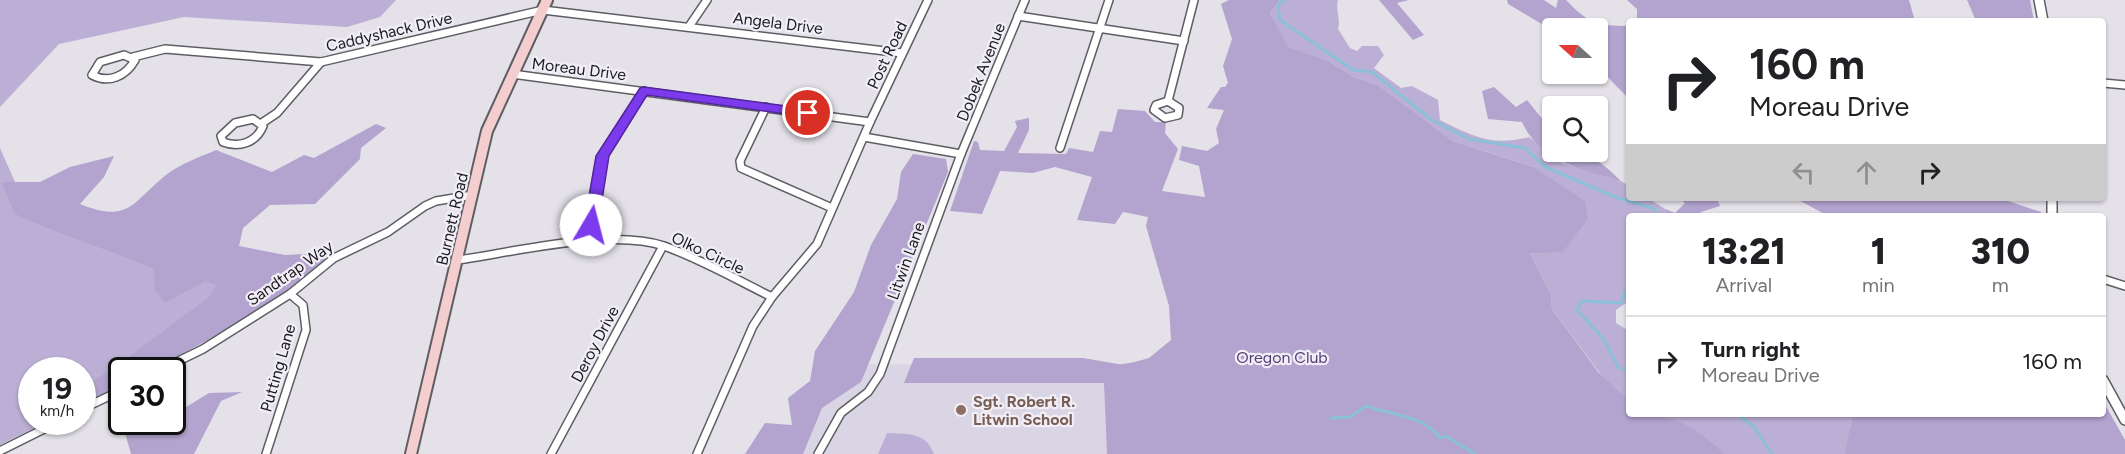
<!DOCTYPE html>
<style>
body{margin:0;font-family:Figtree,sans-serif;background:#f2f2f2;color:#202124;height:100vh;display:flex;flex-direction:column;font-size:22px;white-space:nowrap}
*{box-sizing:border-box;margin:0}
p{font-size:20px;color:#757577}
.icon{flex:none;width:33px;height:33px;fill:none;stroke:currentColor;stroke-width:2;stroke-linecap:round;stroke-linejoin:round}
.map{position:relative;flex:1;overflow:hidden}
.drawer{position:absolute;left:1626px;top:213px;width:480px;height:204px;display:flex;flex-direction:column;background:#fff;border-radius:6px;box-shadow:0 2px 4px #0004}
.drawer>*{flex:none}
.hud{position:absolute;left:1626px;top:18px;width:480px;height:183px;border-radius:6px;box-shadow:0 2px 4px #0004;background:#fff;color:#202124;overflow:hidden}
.needle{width:39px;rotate:291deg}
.tools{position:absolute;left:1542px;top:18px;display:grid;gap:12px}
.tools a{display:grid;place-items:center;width:66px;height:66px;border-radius:6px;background:#fff;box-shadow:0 2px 4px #0004;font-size:30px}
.speed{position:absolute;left:18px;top:357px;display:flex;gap:12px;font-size:30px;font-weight:700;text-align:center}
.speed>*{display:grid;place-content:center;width:78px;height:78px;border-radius:50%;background:#fff;box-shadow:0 2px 4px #0004;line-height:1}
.speed small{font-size:15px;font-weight:400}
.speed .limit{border:3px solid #111;border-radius:9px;background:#fff;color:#111}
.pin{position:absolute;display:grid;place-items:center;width:51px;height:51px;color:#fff;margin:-26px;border:3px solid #fff;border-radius:50%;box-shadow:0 2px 6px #0007}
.me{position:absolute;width:66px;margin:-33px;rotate:8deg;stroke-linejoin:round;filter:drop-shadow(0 0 4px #0008)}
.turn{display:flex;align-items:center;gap:21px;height:126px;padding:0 24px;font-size:27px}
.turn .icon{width:78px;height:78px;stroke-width:2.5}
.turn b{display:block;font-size:42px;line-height:51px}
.lanes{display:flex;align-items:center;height:57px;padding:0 24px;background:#0003;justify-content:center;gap:30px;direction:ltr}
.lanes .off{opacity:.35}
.eta{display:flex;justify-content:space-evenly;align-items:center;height:102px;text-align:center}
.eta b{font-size:36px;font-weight:800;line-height:42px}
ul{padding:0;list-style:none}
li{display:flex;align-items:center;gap:18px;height:90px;padding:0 24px;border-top:2px solid #e0e0e0}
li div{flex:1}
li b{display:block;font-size:22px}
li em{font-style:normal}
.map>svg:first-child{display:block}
.built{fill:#dad5e4}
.green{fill:#bcafd5}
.forest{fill:#b2a4cf}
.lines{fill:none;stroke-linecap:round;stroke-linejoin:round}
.stream{stroke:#8cc0d8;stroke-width:3}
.minor-casing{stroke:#5f5d64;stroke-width:10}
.tertiary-casing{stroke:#5f5d64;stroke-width:12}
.secondary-casing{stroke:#5f5d64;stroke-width:14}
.minor{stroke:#fff;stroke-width:7}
.tertiary{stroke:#fff;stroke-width:9}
.secondary{stroke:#f4cece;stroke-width:10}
.route{fill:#7c3aed;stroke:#51269a;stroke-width:1.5}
.education-dot{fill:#8d6e63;stroke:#f1eef7;stroke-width:2}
.labels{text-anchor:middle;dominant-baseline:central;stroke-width:4.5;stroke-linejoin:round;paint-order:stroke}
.street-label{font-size:16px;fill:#1a191c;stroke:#f1eef7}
.park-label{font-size:16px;fill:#543e77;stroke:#f1eef7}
.education-label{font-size:16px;font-weight:bold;fill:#785e54;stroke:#f1eef7;text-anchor:start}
</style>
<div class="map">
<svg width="2125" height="454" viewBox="0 0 2125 454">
<rect width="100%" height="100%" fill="#e4e1e9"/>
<path class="built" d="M 826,364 L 1114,365 L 1117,454 L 787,454 Z"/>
<g class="green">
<path d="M 0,0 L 396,0 L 380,17 L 347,27 L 184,17 L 59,44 L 0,107 Z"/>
<path d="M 1280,0 L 1338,0 C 1335,10 1341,18 1338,29 L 1350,48 L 1357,51 L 1362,46 L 1378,46 L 1384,55 L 1374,68 L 1401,88 L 1412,86 L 1438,100 L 1440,120 C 1472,136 1492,147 1529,137 L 1562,163 L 1621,181 L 1629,186 L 1629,198 L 1648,198 L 1665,209 L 1666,216 L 1629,216 L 1629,301 L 1616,310 L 1616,323 L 1629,331 L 1629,414 L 1847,414 L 1852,419 L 1850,428 L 1973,454 L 1117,454 L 1114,365 L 1186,355 L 1602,376 L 1552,309 L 1551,295 L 1530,253 L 1533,167 L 1453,141 L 1378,85 L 1354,77 L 1327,60 L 1287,47 L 1270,13 Z"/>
<path d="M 0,148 L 18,189 L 273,296 L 122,370 L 83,403 L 82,370 L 32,370 L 32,422 L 47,422 L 0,445 Z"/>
<path d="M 887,433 C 908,434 926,432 934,454 L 878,454 Z"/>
</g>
<g class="forest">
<path d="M 1229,0 L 1280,0 L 1270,13 L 1288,47 L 1327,60 L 1354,77 L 1378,85 L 1453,141 L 1533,167 L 1585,201 L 1588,219 L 1563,252 L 1530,253 L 1551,295 L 1552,309 L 1599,373 L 1629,401 L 1629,414 C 1672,414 1694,424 1724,454 L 1107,454 L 1104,383 L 904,383 L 914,358 L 1083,358 L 1124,365 L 1149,358 L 1171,340 L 1169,306 L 1146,226 L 1148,217 L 1123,212 L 1115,224 L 1077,220 L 1092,177 L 1055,167 L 1033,173 L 1000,171 L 982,214 L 950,211 L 974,141 L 978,142 L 980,150 L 1004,151 L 1017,127 L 1015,121 L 1029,118 L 1029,130 L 1018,153 L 1066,154 L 1069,148 L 1093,152 L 1100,131 L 1112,132 L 1118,109 L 1145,111 L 1155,122 L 1166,122 L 1165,133 L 1178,149 L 1162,191 L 1205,197 L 1199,166 L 1179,160 L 1182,146 L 1207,151 L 1219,143 L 1216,129 L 1224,110 L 1207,108 L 1221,87 L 1225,87 L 1228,83 L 1223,66 L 1232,39 L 1221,4 Z"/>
<path d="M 1379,0 L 1409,0 L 1397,3 L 1424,35 L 1413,40 Z"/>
<path d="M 1507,0 L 1544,0 L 1556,8 L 1558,0 L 1566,0 C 1588,23 1597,26 1629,26 L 1629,99 L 1598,67 L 1598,28 L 1552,30 L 1508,4 Z"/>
<path d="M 1627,0 L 1909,0 L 1915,21 L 1637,21 L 1637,9 Z"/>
<path d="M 1967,0 L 2030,0 L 2034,21 L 1976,21 Z"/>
<path d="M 1494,87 L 1516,107 L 1527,100 L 1552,131 L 1552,152 C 1586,152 1598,158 1621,181 C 1583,170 1539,161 1522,122 L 1488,119 L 1482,91 Z"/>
<path d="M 376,124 L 386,128 L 361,148 L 360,159 L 315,204 L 270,205 L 243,228 L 239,246 L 285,255 L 326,253 L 325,262 L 290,290 L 215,336 L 152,370 L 122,370 L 121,386 L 83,406 L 83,388 L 122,362 L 208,298 L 216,285 L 205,281 L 165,303 L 155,290 L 154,269 C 108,249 60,235 15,214 L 1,182 L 40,182 L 70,167 L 114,156 L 104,177 L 80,204 C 130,224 132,202 166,175 C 180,164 200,157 216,150 L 272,172 L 304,155 L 314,158 Z"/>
<path d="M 913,154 L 946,159 L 948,172 L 861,382 L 822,408 L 803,454 L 745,454 L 765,423 L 792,425 L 788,398 L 810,381 L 815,351 L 854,292 L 871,245 L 897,199 L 901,172 Z"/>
<path d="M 1679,198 L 1717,198 L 1720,206 L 1701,212 L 1699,216 L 1666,216 L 1665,209 L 1675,213 L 1685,203 Z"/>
<path d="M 1795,198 L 1999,198 L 2041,212 L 2041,216 L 1828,216 Z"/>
<path d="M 242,392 L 221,401 L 194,454 L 131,454 L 122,422 L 172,422 L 173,415 L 209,393 Z"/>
<path d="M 2103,401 L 2125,440 L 2125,454 L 1845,454 L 1852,419 L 1847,414 L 2103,414 Z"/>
</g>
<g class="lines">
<g class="stream">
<path d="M 1285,0 L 1278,5 L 1280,20 L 1353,70 L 1372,72 L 1432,120 L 1469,139 L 1525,148 L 1545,167 L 1618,198 L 1655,209 L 1657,216"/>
<path d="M 1629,290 L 1626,290 L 1621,303 L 1582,301 L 1577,310 L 1603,338 L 1618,367 L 1629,372"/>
<path d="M 1737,414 L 1755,428 L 1772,454"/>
<path d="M 1331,418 L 1350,417 L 1366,406 C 1391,415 1423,415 1440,438 L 1446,436 L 1475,454"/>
</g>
<defs>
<g id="minor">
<path d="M 1018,16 L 1184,41"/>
<path d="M 690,25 L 707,0"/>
<path d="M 124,55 L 135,60 C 126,76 109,84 92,75 L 100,62 Z"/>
<path d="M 133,57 L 165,49 L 321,62 L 543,10 L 902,53"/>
<path d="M 512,74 L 870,122 L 817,244 L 772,297"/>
<path d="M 2103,83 L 2125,85"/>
<path d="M 1168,101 L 1194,0"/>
<path d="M 1168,101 L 1179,108 L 1178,115 L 1165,118 L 1154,110 L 1156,105 Z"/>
<path d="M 766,107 L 740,161 L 741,168 L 832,208"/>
<path d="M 253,119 L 263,126 C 256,143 239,148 223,142 L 221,136 L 235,123 Z"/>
<path d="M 870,122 L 928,0"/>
<path d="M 262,123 L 277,113 L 321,62"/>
<path d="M 1060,148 L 1109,0"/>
<path d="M 961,154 L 1025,0"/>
<path d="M 588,244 L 603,156 L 644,91"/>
<path d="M 458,260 C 514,252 611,228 664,246 C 701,259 737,280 772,297 L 753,326 L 697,454"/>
<path d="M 2103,279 L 2125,286"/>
<path d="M 160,370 L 203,349 L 290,294 L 334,258 L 388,232 L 425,206 L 436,201 L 473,195"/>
<path d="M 82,409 L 122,390"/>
<path d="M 0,451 L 58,422"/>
<path d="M 266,454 L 306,330 L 303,305 L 290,294"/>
<path d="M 551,454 L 663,246"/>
<path d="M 818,454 L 841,413 L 868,392 L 880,374 L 961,154 L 864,137"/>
</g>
<g id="tertiary">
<path d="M 2039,0 L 2043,21"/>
<path d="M 2052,198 L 2052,216"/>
<path d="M 2103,380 L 2125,420"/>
</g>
<path id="secondary" d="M 411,454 L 487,131 L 547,0"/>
</defs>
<use href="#minor" class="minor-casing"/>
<use href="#tertiary" class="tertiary-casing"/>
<use href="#secondary" class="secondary-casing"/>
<use href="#minor" class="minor"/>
<use href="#tertiary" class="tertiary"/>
<use href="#secondary" class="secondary"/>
</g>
<path class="route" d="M 644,87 L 808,109 L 814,113 L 808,117 L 647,95 L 609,156 L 598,225 L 596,228 L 586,228 L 584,225 L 596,156 L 640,88 Z"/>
<circle class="education-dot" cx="961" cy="410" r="6"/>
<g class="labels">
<g class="street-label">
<text transform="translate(778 23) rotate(7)">Angela Drive</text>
<text transform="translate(389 32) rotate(-13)">Caddyshack Drive</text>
<text transform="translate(887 55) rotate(-65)">Post Road</text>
<text transform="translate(579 69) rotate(7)">Moreau Drive</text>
<text transform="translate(981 72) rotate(-68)">Dobek Avenue</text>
<text transform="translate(452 219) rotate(-77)">Burnett Road</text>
<text transform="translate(708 253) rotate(25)">Olko Circle</text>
<text transform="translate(906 261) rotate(-70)">Litwin Lane</text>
<text transform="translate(290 273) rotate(-35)">Sandtrap Way</text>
<text transform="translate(595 344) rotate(-62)">Deroy Drive</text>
<text transform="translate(278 368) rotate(-74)">Putting Lane</text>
</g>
<g class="park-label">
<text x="1282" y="357">Oregon Club</text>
</g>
<g class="education-label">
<text x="973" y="401">Sgt. Robert R.<tspan x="973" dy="18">Litwin School</tspan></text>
</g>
</g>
</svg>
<div class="tools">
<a><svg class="needle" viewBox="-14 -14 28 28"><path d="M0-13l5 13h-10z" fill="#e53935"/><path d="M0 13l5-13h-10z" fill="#757577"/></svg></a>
<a><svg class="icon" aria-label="search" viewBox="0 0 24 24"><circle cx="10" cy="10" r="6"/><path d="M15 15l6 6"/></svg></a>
</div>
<div class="speed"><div>19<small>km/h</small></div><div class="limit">30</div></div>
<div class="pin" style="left:808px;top:113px;background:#d93025"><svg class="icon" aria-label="arrive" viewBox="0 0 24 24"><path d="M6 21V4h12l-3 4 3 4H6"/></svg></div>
<svg class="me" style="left:591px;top:225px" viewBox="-20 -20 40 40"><circle r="19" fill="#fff"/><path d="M0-13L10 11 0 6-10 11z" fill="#7c3aed"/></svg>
<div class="hud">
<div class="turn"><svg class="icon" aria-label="right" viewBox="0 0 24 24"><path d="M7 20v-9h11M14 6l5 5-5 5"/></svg><div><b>160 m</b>Moreau Drive</div></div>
<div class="lanes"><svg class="icon off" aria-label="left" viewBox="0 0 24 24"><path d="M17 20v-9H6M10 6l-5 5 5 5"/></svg><svg class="icon off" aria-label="ahead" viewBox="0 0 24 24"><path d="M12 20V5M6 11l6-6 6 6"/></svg><svg class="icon" aria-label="right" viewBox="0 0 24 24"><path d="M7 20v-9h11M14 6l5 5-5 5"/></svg></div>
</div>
<section class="drawer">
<div class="eta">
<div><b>13:21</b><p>Arrival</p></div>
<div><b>1</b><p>min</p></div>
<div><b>310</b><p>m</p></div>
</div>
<ul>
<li><svg class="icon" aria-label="right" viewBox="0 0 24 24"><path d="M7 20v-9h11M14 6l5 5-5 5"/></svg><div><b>Turn right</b><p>Moreau Drive</p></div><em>160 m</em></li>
</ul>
</section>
</div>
